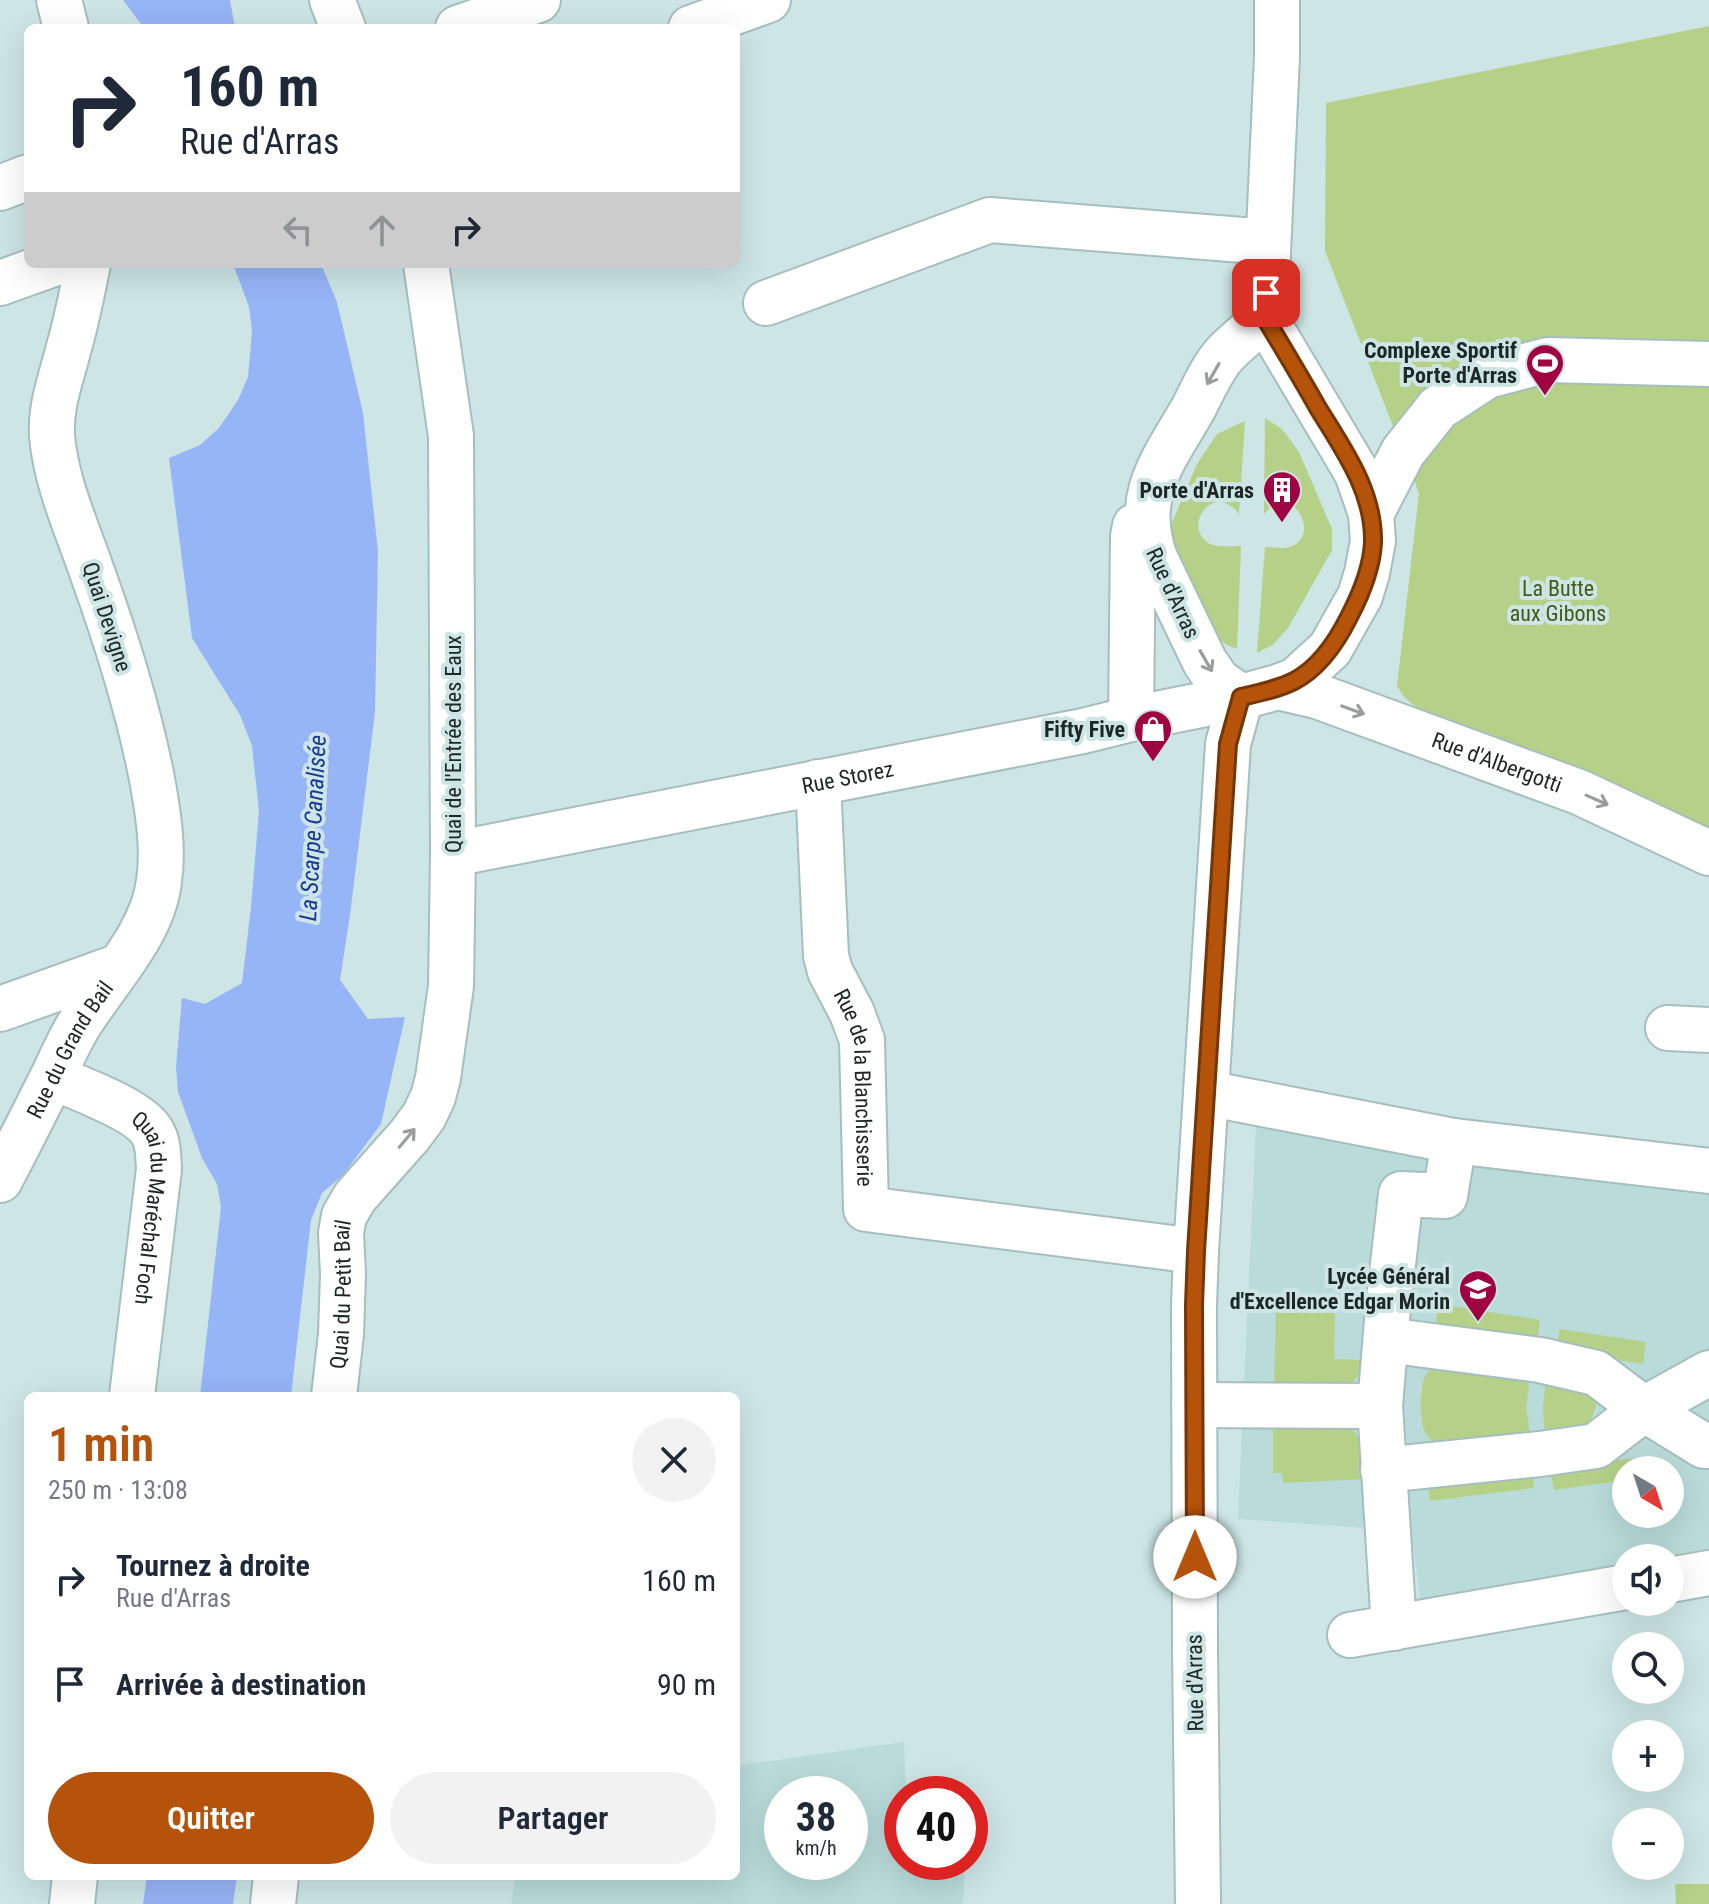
<!DOCTYPE html>
<html lang="fr">
<meta charset="utf-8">
<style>
body{margin:0;font-family:"Roboto Condensed",sans-serif;background:#f2f2f3;color:#1f2937;height:100vh;display:flex;flex-direction:column;font-size:30px;white-space:nowrap}
*{box-sizing:border-box;margin:0}
p{font-size:26px;color:#747a83}
.icon{flex:none;width:44px;height:44px;fill:none;stroke:currentColor;stroke-width:2;stroke-linecap:round;stroke-linejoin:round}
.map{position:relative;flex:1;overflow:hidden}
.side{position:absolute;left:24px;top:1392px;width:716px;height:488px;display:flex;flex-direction:column;background:#fff;border-radius:12px;box-shadow:0 8px 32px #0002}
.side>*{flex:none}
.banner{position:absolute;left:24px;top:24px;width:716px;height:244px;border-radius:12px;box-shadow:0 8px 32px #0002;background:#fff;color:#1f2937;overflow:hidden}
.needle{width:52px;rotate:141deg}
.fabs{position:absolute;left:1612px;top:1456px;display:grid;gap:16px}
.fabs a{display:grid;place-items:center;width:72px;height:72px;border-radius:50%;background:#fff;box-shadow:0 8px 32px #0002;font-size:40px}
.speed{position:absolute;left:764px;top:1776px;display:flex;gap:16px;font-size:40px;font-weight:700;text-align:center}
.speed>*{display:grid;place-content:center;width:104px;height:104px;border-radius:50%;background:#fff;box-shadow:0 8px 32px #0002;line-height:1}
.speed small{font-size:20px;font-weight:400}
.speed .limit{border:12px solid #d22;background:#fff;color:#111}
.pin{position:absolute;display:grid;place-items:center;width:68px;height:68px;color:#fff;margin:-34px;border-radius:16px;box-shadow:0 4px 12px #0006}
.me{position:absolute;width:88px;margin:-44px;rotate:0deg;stroke-linejoin:round;filter:drop-shadow(0 0 6px #0008)}
.turn{display:flex;align-items:center;gap:28px;height:168px;padding:0 24px;font-size:36px}
.turn .icon{width:104px;height:104px;stroke-width:2.5}
.turn b{display:block;font-size:56px;line-height:68px}
.lanes{display:flex;align-items:center;height:76px;padding:0 24px;background:#0003;justify-content:center;gap:40px;direction:ltr}
.lanes .off{opacity:.35}
.round{display:grid;place-items:center;flex:none;width:84px;height:84px;border-radius:42px;background:#f2f2f3}
.overview{display:flex;align-items:center;justify-content:space-between;height:136px;padding:0 24px}
h1{font-size:48px;font-weight:600;line-height:60px;color:#b45309}
.primary-button{display:flex;gap:16px;margin-top:auto;padding:16px 24px}
.primary-button a{flex:1;height:92px;border-radius:48px;background:#b45309;color:#fff;font-size:32px;font-weight:600;line-height:92px;text-align:center}
.primary-button a+a{background:#f2f2f3;color:#1f2937}
ul{padding:0;list-style:none}
li{display:flex;align-items:center;gap:24px;height:104px;padding:0 24px}
li div{flex:1}
li b{display:block;font-size:30px}
li em{font-style:normal}
.map>svg:first-child{display:block}
.built{fill:#b9dbda;fill-rule:evenodd}
.green{fill:#b4d187}
.water{fill:#96b5f7}
.lines{fill:none;stroke-linecap:round;stroke-linejoin:round}
.minor-casing{stroke:#a6bebd;stroke-width:48}
.major-casing{stroke:#a6bebd;stroke-width:48}
.minor{stroke:#fff;stroke-width:44}
.major{stroke:#fff;stroke-width:44}
.oneway{stroke:#999e9d}
.route-casing{stroke:#753606;stroke-width:20}
.route{stroke:#b45309;stroke-width:14}
.labels{text-anchor:middle;dominant-baseline:central;stroke-width:8;stroke-linejoin:round;paint-order:stroke}
.poi-label{font-size:22px;font-weight:bold;fill:#1d2726;stroke:#cde5e5;text-anchor:end}
.park-label{font-size:22px;fill:#455a19;stroke:#cde5e5}
.street-label{font-size:22px;fill:#1d2726;stroke:#cde5e5}
.water-label{font-size:24px;font-style:italic;fill:#183995;stroke:#cde5e5}
</style>
<div class="map">
<svg width="1709" height="1904" viewBox="0 0 1709 1904">
<rect width="100%" height="100%" fill="#cde5e5"/>
<g class="built">
<path d="M 1256,1125 L 1709,1176 L 1709,1551 L 1670,1559 L 1626,1558 L 1626,1568 L 1422,1611 L 1411,1531 L 1238,1519 ZM 1626,1470 L 1670,1470 L 1670,1514 L 1626,1514 Z"/>
<path d="M 904,1742 L 906,1794 L 902,1794 L 902,1862 L 965,1862 L 963,1904 L 511,1904 L 516,1876 L 736,1876 L 736,1766 ZM 782,1794 L 850,1794 L 850,1862 L 782,1862 Z"/>
</g>
<g class="green">
<path d="M 1709,26 L 1709,828 L 1416,707 L 1405,698 L 1397,686 L 1419,493 L 1325,251 L 1326,103 Z"/>
<path d="M 1265,418 L 1282,429 L 1299,452 L 1332,529 L 1332,550 L 1288,628 L 1274,644 L 1257,653 L 1265,547 C 1271,547 1279,548 1285,548 C 1325,542 1294,478 1264,514 Z"/>
<path d="M 1245,421 L 1239,514 C 1214,481 1182,525 1208,543 C 1217,548 1232,546 1241,546 L 1237,649 L 1225,644 L 1213,633 L 1171,550 L 1170,527 L 1197,464 L 1217,434 Z"/>
<path d="M 1438,1304 L 1540,1320 L 1536,1347 L 1435,1333 Z"/>
<path d="M 1276,1312 L 1335,1313 L 1334,1359 L 1361,1360 C 1361,1371 1359,1376 1351,1384 L 1274,1387 Z"/>
<path d="M 1560,1329 L 1646,1342 L 1643,1364 L 1556,1350 Z"/>
<path d="M 1438,1365 L 1531,1372 L 1526,1407 L 1531,1440 L 1440,1445 C 1433,1442 1428,1438 1425,1432 C 1419,1419 1419,1384 1427,1373 C 1430,1369 1433,1367 1438,1365 Z"/>
<path d="M 1546,1377 L 1593,1395 L 1596,1406 L 1589,1427 L 1545,1439 L 1543,1408 Z"/>
<path d="M 1273,1421 L 1348,1426 C 1365,1438 1363,1460 1366,1479 L 1283,1483 L 1282,1473 L 1273,1473 Z"/>
<path d="M 1641,1458 L 1637,1470 L 1626,1470 L 1626,1480 L 1554,1490 L 1549,1465 Z"/>
<path d="M 1532,1467 L 1534,1488 L 1430,1501 L 1427,1478 Z"/>
<path d="M 1675,1884 L 1709,1884 L 1709,1904 L 1676,1904 Z"/>
</g>
<g class="water">
<path d="M 123,0 L 230,0 L 235,28 L 144,28 Z"/>
<path d="M 233,264 L 321,264 L 337,302 L 363,413 L 378,551 L 375,712 L 350,915 L 340,980 L 368,1019 L 405,1017 L 381,1124 L 343,1175 L 322,1193 L 311,1220 L 291,1396 L 200,1396 L 221,1207 L 217,1184 L 202,1158 L 178,1092 L 176,1067 L 182,998 L 205,1004 L 242,983 L 251,907 L 259,811 L 252,746 L 240,715 L 192,638 L 169,458 L 200,445 L 219,428 L 238,400 L 248,377 L 252,331 L 249,307 Z"/>
<path d="M 147,1876 L 237,1876 L 233,1904 L 143,1904 Z"/>
</g>
<g class="lines">
<defs>
<g id="minor">
<path d="M 59,0 L 66,28"/>
<path d="M 332,0 L 343,28"/>
<path d="M 766,303 L 990,220 L 1268,242"/>
<path d="M 1371,514 L 1403,452 L 1438,408 L 1487,376 L 1548,360 L 1709,364"/>
<path id="s1" d="M 1278,687 L 1317,696 L 1579,792 L 1709,853"/>
<path d="M 1241,697 L 1218,681 L 1205,662 L 1155,558 C 1133,496 1163,461 1193,409 C 1202,392 1211,370 1224,355 C 1236,342 1252,330 1265,318"/>
<path d="M 1131,719 L 1133,536 L 1135,526"/>
<path id="s2" d="M 818,782 L 826,956 L 830,971 L 852,1013 L 862,1040 L 866,1209 L 1196,1251"/>
<path id="s3" d="M 453,854 L 1083,731 L 1131,719 L 1241,697 L 1278,687 L 1296,680 L 1330,649 L 1360,596 L 1367,573 L 1373,541 L 1371,514 L 1357,473 L 1265,318 L 1277,57 L 1277,0"/>
<path d="M 0,1009 L 120,966"/>
<path d="M 1668,1028 L 1709,1030"/>
<path id="s4" d="M 53,1077 C 77,1088 139,1109 152,1132 C 159,1143 158,1156 159,1169 L 132,1396"/>
<path d="M 1206,1093 L 1454,1141 L 1709,1171"/>
<path id="s5" d="M 0,1180 C 19,1144 37,1108 55,1072 C 62,1057 69,1042 77,1028 C 104,983 153,935 159,881 C 164,848 158,812 152,779 C 138,707 116,638 91,569 C 76,526 56,482 52,436 C 50,405 62,376 69,347 C 77,320 82,292 88,264"/>
<path d="M 1709,1373 L 1644,1409 L 1704,1446 L 1709,1446"/>
<path id="s6" d="M 334,1396 L 341,1334 L 343,1274 L 341,1233 L 344,1216 L 355,1197 L 410,1135 L 424,1116 L 433,1097 L 438,1078 L 451,986 L 453,854 L 451,436 L 426,264"/>
<path d="M 1194,1405 L 1380,1406"/>
<path d="M 1383,1470 L 1540,1454 L 1596,1446 L 1644,1409 L 1596,1373 L 1540,1360 L 1386,1340"/>
<path d="M 1670,1580 L 1709,1573"/>
<path d="M 1394,1628 L 1380,1406 L 1388,1308 L 1401,1194 L 1445,1196 L 1454,1141"/>
<path d="M 1350,1635 L 1626,1587"/>
<path d="M 72,1904 L 75,1876"/>
<path d="M 273,1904 L 276,1876"/>
<path d="M 1198,1904 L 1195,1648 L 1194,1305 L 1196,1251 L 1228,744 L 1241,697"/>
</g>
<g id="major">
<path d="M 458,28 L 538,0"/>
<path d="M 691,28 L 768,0"/>
<path d="M 0,188 L 28,177"/>
<path d="M 0,283 L 53,264"/>
</g>
</defs>
<use href="#minor" class="minor-casing"/>
<use href="#major" class="major-casing"/>
<use href="#minor" class="minor"/>
<use href="#major" class="major"/>
</g>
<defs><path id="oneway-shaft" d="M-6 0H5M1.5-3L5.5 0L1.5 3" fill="none" stroke-width="1.6" stroke-linecap="round" stroke-linejoin="round" transform="scale(2)"/></defs>
<g class="oneway">
<use href="#oneway-shaft" transform="translate(1213 374) rotate(120)"/>
<use href="#oneway-shaft" transform="translate(1206 661) rotate(60)"/>
<use href="#oneway-shaft" transform="translate(1353 710) rotate(20)"/>
<use href="#oneway-shaft" transform="translate(1597 800) rotate(24)"/>
<use href="#oneway-shaft" transform="translate(407 1138) rotate(-50)"/>
</g>
<g class="lines">
<defs>
<path id="route" d="M 1195,1557 L 1194,1305 L 1196,1251 L 1228,744 L 1241,697 C 1259,693 1278,689 1294,681 C 1319,668 1337,641 1349,617 C 1361,594 1372,568 1373,542 C 1374,491 1343,449 1318,408 C 1301,378 1283,348 1265,318 L 1266,293"/>
</defs>
<use href="#route" class="route-casing"/>
<use href="#route" class="route"/>
</g>
<defs>
<symbol id="stadium-pin" viewBox="-11 -11 22 30"><path d="M0 17L-7.5 6A9.5 9.5 0 1 1 7.5 6Z" fill="#a00341" stroke="#cde5e5"/><path d="M0-5a6.5 5 0 1 0 0 10a6.5 5 0 1 0 0-10ZM-3.5-1.8h7v3.6h-7Z" fill="#fff"/></symbol>
<symbol id="building-pin" viewBox="-11 -11 22 30"><path d="M0 17L-7.5 6A9.5 9.5 0 1 1 7.5 6Z" fill="#a00341" stroke="#cde5e5"/><path d="M-4-6H4V6H1V3H-1V6H-4ZM-2.5-4.3h1.7v1.8h-1.7ZM.8-4.3h1.7v1.8H.8ZM-2.5-1h1.7V.8h-1.7ZM.8-1h1.7V.8H.8Z" fill="#fff"/></symbol>
<symbol id="shop-pin" viewBox="-11 -11 22 30"><path d="M0 17L-7.5 6A9.5 9.5 0 1 1 7.5 6Z" fill="#a00341" stroke="#cde5e5"/><path d="M-5-2.5h2.3a2.7 3.5 0 0 1 5.4 0H5L5.5 6h-11ZM-1.5-2.5h3a1.5 2.3 0 0 0-3 0Z" fill="#fff"/></symbol>
<symbol id="school-pin" viewBox="-11 -11 22 30"><path d="M0 17L-7.5 6A9.5 9.5 0 1 1 7.5 6Z" fill="#a00341" stroke="#cde5e5"/><path d="M0-5L7-2L0 1L-7-2ZM-4 1L0 2.5L4 1V4Q0 6-4 4Z" fill="#fff"/></symbol>
</defs>
<g fill-rule="evenodd">
<use href="#stadium-pin" x="1523" y="341" width="44" height="60"/>
<use href="#building-pin" x="1260" y="468" width="44" height="60"/>
<use href="#shop-pin" x="1131" y="707" width="44" height="60"/>
<use href="#school-pin" x="1456" y="1267" width="44" height="60"/>
</g>
<g class="labels">
<g class="poi-label">
<text x="1517" y="350">Complexe Sportif<tspan x="1517" dy="25">Porte d'Arras</tspan></text>
<text x="1254" y="490">Porte d'Arras</text>
<text x="1125" y="729">Fifty Five</text>
<text x="1450" y="1276">Lycée Général<tspan x="1450" dy="25">d'Excellence Edgar Morin</tspan></text>
</g>
<g class="park-label">
<text x="1558" y="588">La Butte<tspan x="1558" dy="25">aux Gibons</tspan></text>
</g>
<g class="street-label">
<text transform="translate(1173 593) rotate(65)">Rue d'Arras</text>
<text transform="translate(107 617) rotate(72)">Quai Devigne</text>
<text transform="translate(453 744) rotate(-90)">Quai de l'Entrée des Eaux</text>
<text stroke="none"><textPath href="#s1" startOffset="232">Rue d'Albergotti</textPath></text>
<text stroke="none"><textPath href="#s3" startOffset="402">Rue Storez</textPath></text>
<text stroke="none"><textPath href="#s5" startOffset="148">Rue du Grand Bail</textPath></text>
<text stroke="none"><textPath href="#s2" startOffset="312">Rue de la Blanchisserie</textPath></text>
<text stroke="none"><textPath href="#s4" startOffset="190">Quai du Maréchal Foch</textPath></text>
<text stroke="none"><textPath href="#s6" startOffset="102">Quai du Petit Bail</textPath></text>
<text transform="translate(1195 1683) rotate(-91)">Rue d'Arras</text>
</g>
<g class="water-label">
<text transform="translate(313 828) rotate(-87)">La Scarpe Canalisée</text>
</g>
</g>
</svg>
<div class="fabs">
<a><svg class="needle" viewBox="-14 -14 28 28"><path d="M0-13l5 13h-10z" fill="#e53935"/><path d="M0 13l5-13h-10z" fill="#747a83"/></svg></a>
<a><svg class="icon" aria-label="sound" viewBox="0 0 24 24"><path d="M4 9h4l5-4v14l-5-4H4zM17 9q2 3 0 6"/></svg></a>
<a><svg class="icon" aria-label="search" viewBox="0 0 24 24"><circle cx="10" cy="10" r="6"/><path d="M15 15l6 6"/></svg></a>
<a>+</a>
<a>−</a>
</div>
<div class="speed"><div>38<small>km/h</small></div><div class="limit">40</div></div>
<div class="pin" style="left:1266px;top:293px;background:#d93025"><svg class="icon" aria-label="arrive" viewBox="0 0 24 24"><path d="M6 21V4h12l-3 4 3 4H6"/></svg></div>
<svg class="me" style="left:1195px;top:1557px" viewBox="-20 -20 40 40"><circle r="19" fill="#fff"/><path d="M0-13L10 11 0 6-10 11z" fill="#b45309"/></svg>
<div class="banner">
<div class="turn"><svg class="icon" aria-label="right" viewBox="0 0 24 24"><path d="M7 20v-9h11M14 6l5 5-5 5"/></svg><div><b>160 m</b>Rue d'Arras</div></div>
<div class="lanes"><svg class="icon off" aria-label="left" viewBox="0 0 24 24"><path d="M17 20v-9H6M10 6l-5 5 5 5"/></svg><svg class="icon off" aria-label="ahead" viewBox="0 0 24 24"><path d="M12 20V5M6 11l6-6 6 6"/></svg><svg class="icon" aria-label="right" viewBox="0 0 24 24"><path d="M7 20v-9h11M14 6l5 5-5 5"/></svg></div>
</div>
<section class="side">
<div class="overview"><div><h1>1 min</h1><p>250 m · 13:08</p></div><a class="round"><svg class="icon" aria-label="close" viewBox="0 0 24 24"><path d="M6 6l12 12M18 6L6 18"/></svg></a></div>
<ul>
<li><svg class="icon" aria-label="right" viewBox="0 0 24 24"><path d="M7 20v-9h11M14 6l5 5-5 5"/></svg><div><b>Tournez à droite</b><p>Rue d'Arras</p></div><em>160 m</em></li>
<li><svg class="icon" aria-label="arrive" viewBox="0 0 24 24"><path d="M6 21V4h12l-3 4 3 4H6"/></svg><div><b>Arrivée à destination</b></div><em>90 m</em></li>
</ul>
<div class="primary-button"><a>Quitter</a><a>Partager</a></div>
</section>
</div>
